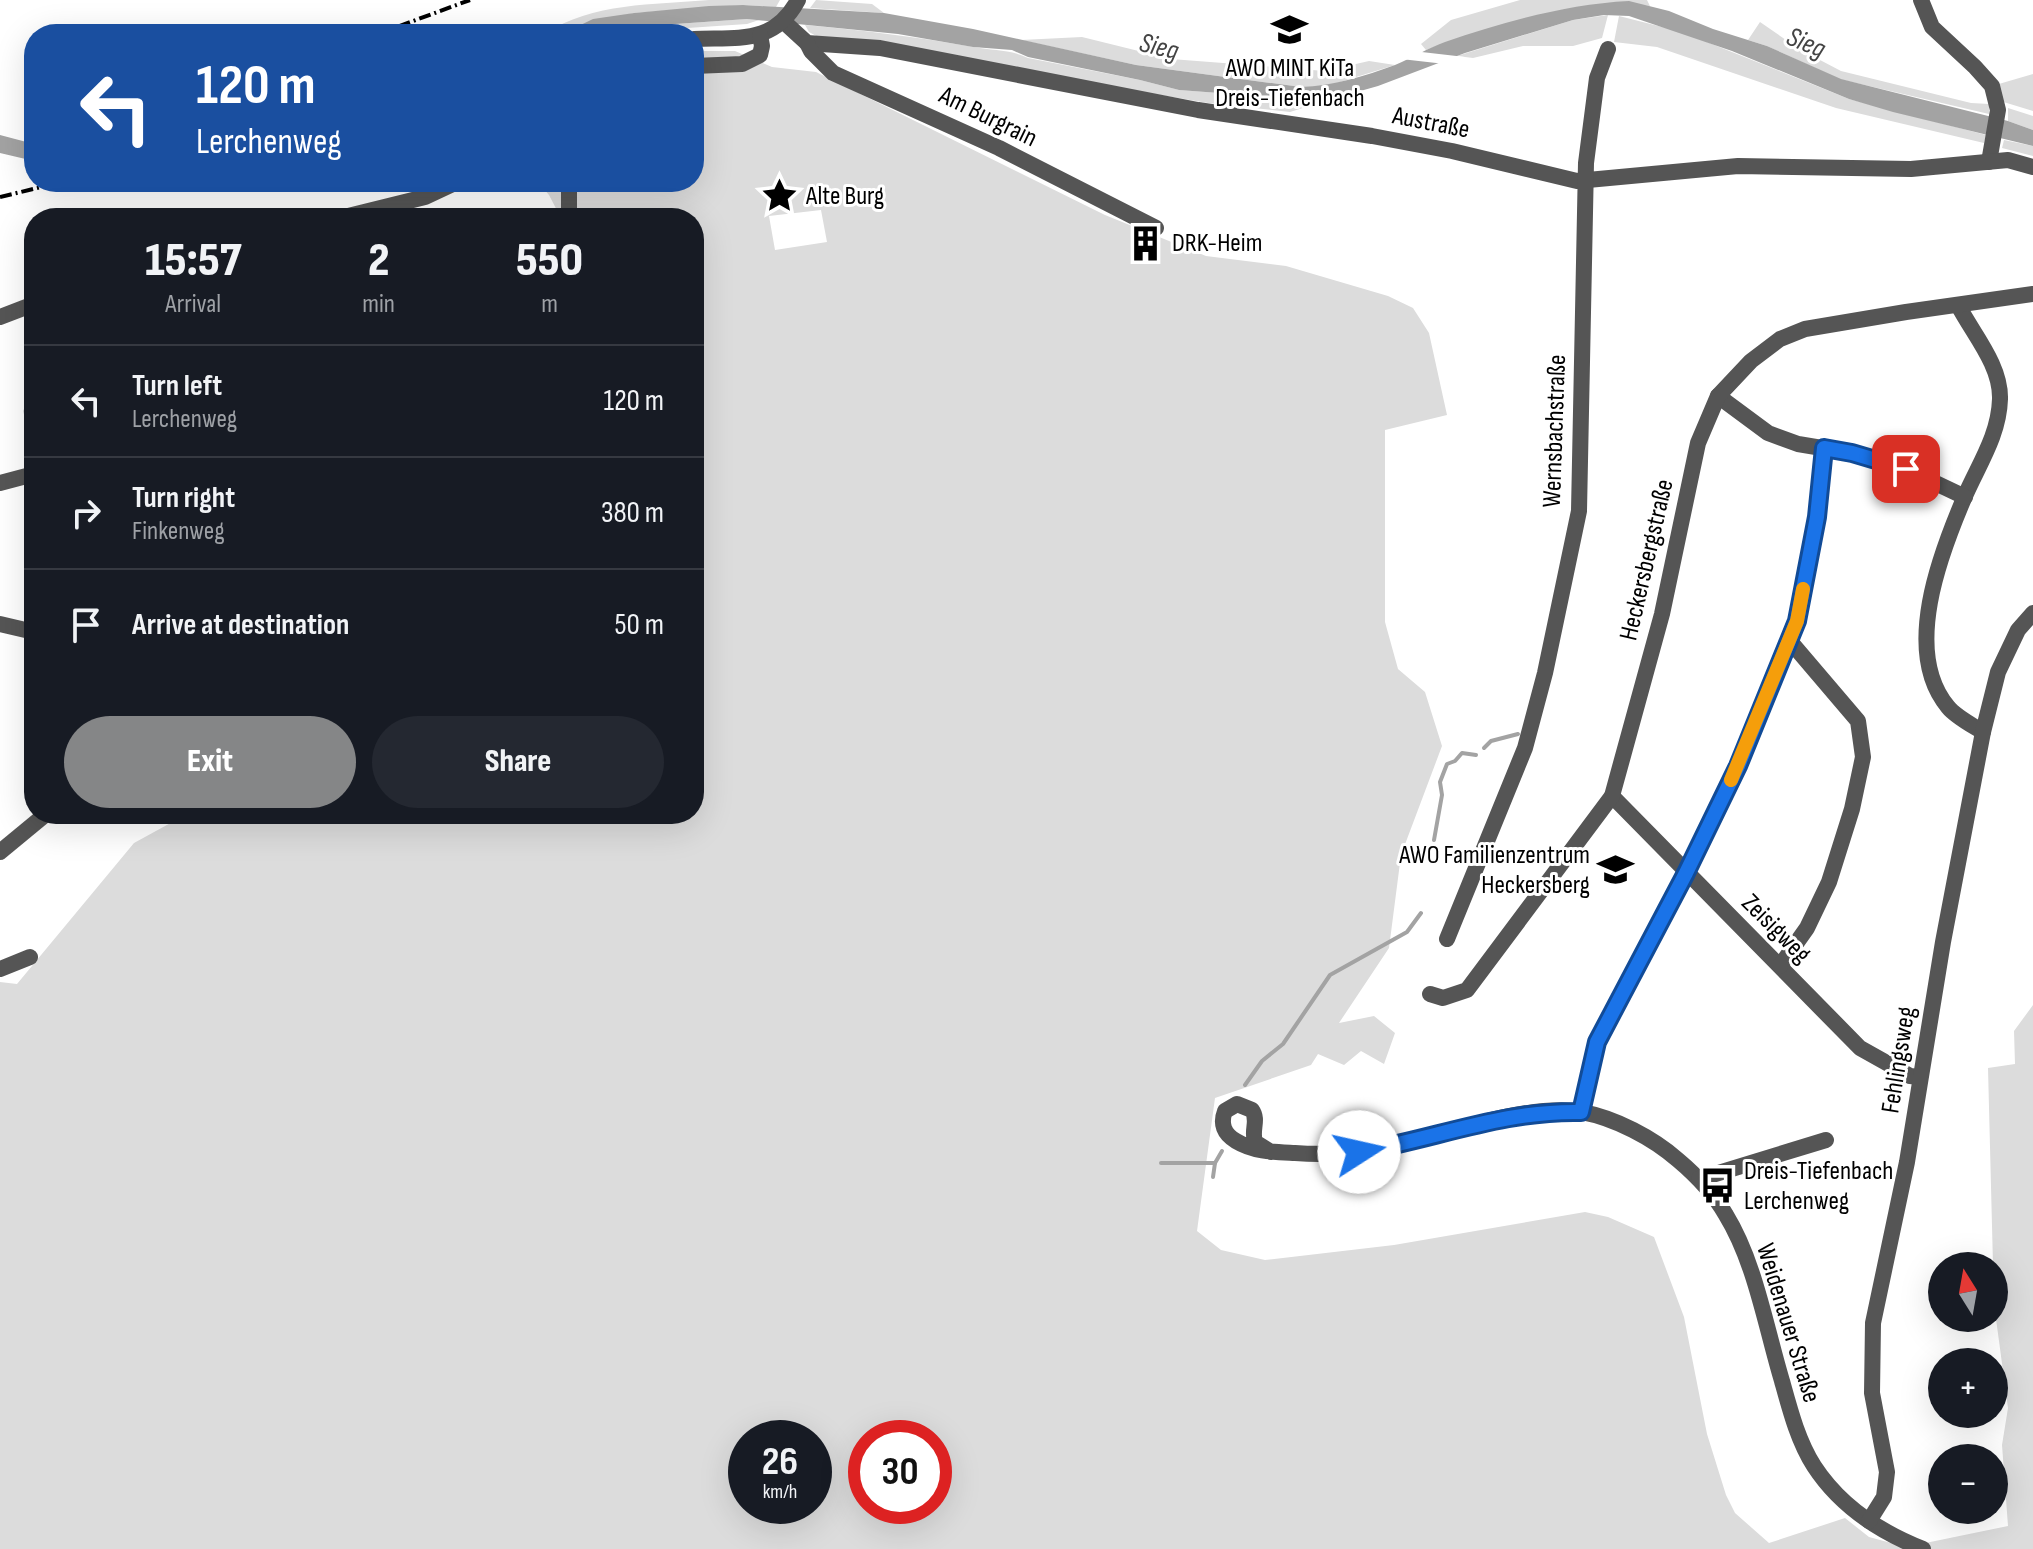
<!DOCTYPE html>
<meta charset="utf-8">
<style>
body{margin:0;font-family:"Sofia Sans Condensed",sans-serif;background:#242831;color:#f1f3f6;height:100vh;display:flex;flex-direction:column;font-size:30px;white-space:nowrap}
*{box-sizing:border-box;margin:0}
p{font-size:26px;color:#9ea1a6}
.icon{flex:none;width:44px;height:44px;fill:none;stroke:currentColor;stroke-width:2;stroke-linecap:round;stroke-linejoin:round}
.map{position:relative;flex:1;overflow:hidden}
.details{position:absolute;left:24px;top:208px;width:680px;height:616px;display:flex;flex-direction:column;background:#171b24;border-radius:32px;box-shadow:0 8px 32px #0002}
.details>*{flex:none}
.banner{position:absolute;left:24px;top:24px;width:680px;height:168px;border-radius:32px;box-shadow:0 8px 32px #0002;background:#1a4fa0;color:#fff;overflow:hidden}
.needle{width:52px;rotate:349deg}
.fabs{position:absolute;left:1928px;top:1252px;display:grid;gap:16px}
.fabs a{display:grid;place-items:center;width:80px;height:80px;border-radius:50%;background:#171b24;box-shadow:0 8px 32px #0002;font-size:40px}
.speed{position:absolute;left:728px;top:1420px;display:flex;gap:16px;font-size:40px;font-weight:700;text-align:center}
.speed>*{display:grid;place-content:center;width:104px;height:104px;border-radius:50%;background:#171b24;box-shadow:0 8px 32px #0002;line-height:1}
.speed small{font-size:20px;font-weight:400}
.speed .limit{border:12px solid #d22;background:#fff;color:#111}
.pin{position:absolute;display:grid;place-items:center;width:68px;height:68px;color:#fff;margin:-34px;border-radius:16px;box-shadow:0 4px 12px #0006}
.me{position:absolute;width:88px;margin:-44px;rotate:80deg;stroke-linejoin:round;filter:drop-shadow(0 0 6px #0008)}
.turn{display:flex;align-items:center;gap:28px;height:168px;padding:0 40px;font-size:36px}
.turn .icon{width:104px;height:104px;stroke-width:2.5}
.turn b{display:block;font-size:56px;line-height:68px}
.eta{display:flex;justify-content:space-evenly;align-items:center;height:136px;text-align:center}
.eta b{font-size:48px;font-weight:800;line-height:56px}
.button{display:flex;gap:16px;margin-top:auto;padding:16px 40px}
.button a{flex:1;height:92px;border-radius:48px;background:#858687;color:#fff;font-size:32px;font-weight:800;line-height:92px;text-align:center}
.button a+a{background:#242831;color:#f1f3f6}
ul{padding:0;list-style:none}
li{display:flex;align-items:center;gap:24px;height:112px;padding:0 40px;border-top:2px solid #363941}
li div{flex:1}
li b{display:block;font-size:30px}
li em{font-style:normal}
.map>svg:first-child{display:block}
.green{fill:#dcdcdc;fill-rule:evenodd}
.water{fill:#a3a3a3}
.pier{fill:#fff}
.lines{fill:none;stroke-linecap:round;stroke-linejoin:round}
.stream{stroke:#a3a3a3;stroke-width:4}
.minor{stroke:#555;stroke-width:16}
.rail{stroke:#000;stroke-width:4;stroke-dasharray:12 4 2 4;stroke-linecap:butt}
.route-casing{stroke:#114b97;stroke-width:20}
.route{stroke:#1a73e8;stroke-width:14}
.slow{stroke:#f59e0b;stroke-width:14}
.labels{text-anchor:middle;dominant-baseline:central;stroke-width:6;stroke-linejoin:round;paint-order:stroke}
.poi-label{font-size:26px;fill:#000;stroke:#fff;text-anchor:start}
.street-label{font-size:26px;fill:#000;stroke:#fff}
.water-label{font-size:28px;font-style:italic;fill:#444;stroke:#fff}
</style>
<div class="map">
<svg width="2033" height="1549" viewBox="0 0 2033 1549">
<rect width="100%" height="100%" fill="#fff"/>
<g class="green">
<path d="M 709,0 L 780,0 L 776,7 L 743,5 L 634,13 L 574,27 L 562,34 L 545,34 C 592,2 654,5 709,0 Z"/>
<path d="M 816,0 L 872,4 L 884,13 L 810,8 Z"/>
<path d="M 1520,0 L 1647,0 L 1650,6 C 1591,0 1483,28 1426,50 L 1421,44 L 1451,20 Z"/>
<path d="M 1608,15 L 1602,38 L 1573,46 L 1523,46 L 1473,58 L 1457,56 L 1573,20 Z"/>
<path d="M 1619,16 L 1682,32 L 1849,99 L 1986,135 L 1984,143 L 1836,108 L 1657,47 L 1614,42 Z"/>
<path d="M 747,19 L 759,20 L 747,24 L 598,34 L 661,25 Z"/>
<path d="M 1760,22 L 1799,49 L 1841,71 L 1971,103 L 1989,104 L 1989,114 L 1839,79 L 1767,46 L 1748,40 Z"/>
<path d="M 805,25 C 862,30 917,37 974,47 C 993,51 1010,49 1028,58 L 1140,80 L 1179,90 L 1325,101 L 1290,112 L 1208,103 L 820,38 L 809,32 Z"/>
<path d="M 1082,37 L 1171,59 L 1325,71 L 1369,61 L 1395,65 L 1324,87 L 1301,87 L 1136,65 L 1021,40 Z"/>
<path d="M 694,51 L 735,51 L 772,67 L 816,72 L 1105,215 L 1206,256 L 1286,266 L 1388,296 L 1413,308 L 1429,333 L 1447,415 L 1385,430 L 1385,622 L 1398,669 L 1425,692 L 1442,746 L 1401,855 L 1389,948 L 1339,1023 L 1374,1016 L 1395,1033 L 1384,1064 L 1361,1051 L 1344,1065 L 1318,1054 L 1311,1065 L 1215,1098 L 1197,1231 L 1221,1250 L 1265,1260 L 1394,1245 L 1585,1212 L 1608,1217 L 1654,1237 L 1684,1317 L 1707,1434 L 1726,1495 L 1735,1513 L 1769,1543 L 1845,1518 L 1869,1537 L 1906,1547 L 2008,1526 L 2002,1445 L 2008,1408 L 1994,1304 L 1988,1068 L 2015,1064 L 2014,1031 L 2033,1005 L 2033,1549 L 0,1549 L 0,982 L 17,984 L 134,843 L 187,814 L 694,814 L 694,218 L 561,218 L 549,195 L 538,182 L 694,182 ZM 821,210 L 827,242 L 775,250 L 769,216 ZM 746,1438 L 814,1438 L 814,1506 L 746,1506 ZM 866,1438 L 934,1438 L 934,1506 L 866,1506 Z"/>
<path d="M 2033,74 L 2033,111 L 1997,100 L 1992,86 Z"/>
<path d="M 2008,108 L 2033,116 L 2033,130 L 2008,121 Z"/>
<path d="M 2004,140 L 2033,146 L 2033,156 L 2002,148 Z"/>
<path d="M 34,401 L 34,451 L 23,411 L 27,403 Z"/>
</g>
<g class="water">
<path d="M 1629,1 L 1669,11 L 1713,29 L 1767,46 L 1841,79 L 2008,121 L 2033,130 L 2033,146 L 1893,112 L 1849,99 L 1732,51 L 1629,16 L 1604,15 L 1573,20 L 1465,53 L 1378,86 L 1325,101 L 1179,90 L 1140,80 L 1028,57 L 1012,50 L 973,47 L 898,34 L 747,19 L 661,25 L 598,34 L 562,34 L 593,19 L 634,13 L 709,6 L 743,5 L 884,13 L 973,29 L 1136,65 L 1301,87 C 1333,86 1365,76 1395,65 C 1412,58 1428,48 1445,42 C 1504,22 1567,4 1629,1 Z"/>
<path d="M 0,135 L 34,144 L 34,161 L 0,153 Z"/>
<path d="M 121,182 L 320,182 L 150,188 Z"/>
</g>
<path class="pier" d="M 1413,51 L 1465,57 L 1445,64 L 1401,59 Z"/>
<g class="lines">
<g class="stream">
<path d="M 1484,748 L 1491,741 L 1518,734"/>
<path d="M 1434,840 L 1442,795 L 1440,782 L 1447,764 L 1455,761 L 1462,753 L 1476,755"/>
<path d="M 1245,1085 L 1262,1061 L 1283,1044 L 1330,975 L 1407,932 L 1421,913"/>
<path d="M 1161,1163 L 1215,1163"/>
<path d="M 1213,1177 L 1215,1163 L 1222,1151"/>
</g>
<g class="minor">
<path d="M 1921,0 L 1932,27 L 1975,67 L 1992,86 L 1998,110 L 1989,162"/>
<path d="M 783,21 L 807,43 L 880,48 L 1198,110 L 1372,136 L 1452,151 L 1577,181 L 1738,166 L 1911,169 L 2008,160 L 2033,167"/>
<path d="M 694,39 C 738,37 774,45 798,0"/>
<path d="M 807,43 L 811,51 L 833,73 L 999,148 L 1156,228"/>
<path d="M 694,66 L 742,64 L 760,55 L 762,46 L 760,35"/>
<path d="M 340,218 L 425,197 L 457,182"/>
<path d="M 569,218 L 569,182"/>
<path d="M 1958,305 C 1973,334 2001,365 2000,399 C 1999,435 1979,464 1965,496 C 1940,554 1902,652 1948,707 C 1956,717 1972,725 1983,732"/>
<path d="M 0,317 L 34,304"/>
<path d="M 1718,396 L 1768,433 L 1798,444 L 1852,453 L 1906,469 L 1965,497"/>
<path d="M 0,483 L 34,474"/>
<path d="M 0,624 L 34,632"/>
<path d="M 1612,796 L 1860,1048 L 1910,1076 L 1919,1077"/>
<path d="M 0,852 L 46,814"/>
<path d="M 1447,939 L 1525,748 L 1545,673 L 1579,511 L 1586,163 L 1597,78 L 1608,49"/>
<path d="M 1780,966 L 1807,928 L 1829,882 L 1852,809 L 1863,757 L 1858,721 L 1789,640"/>
<path d="M 0,969 L 30,957"/>
<path d="M 1430,994 L 1443,998 L 1467,990 L 1612,796 L 1662,614 L 1698,443 L 1718,396 L 1751,361 L 1780,339 L 1805,329 L 1906,312 L 2033,294"/>
<path d="M 1581,1112 L 1597,1042 L 1686,873 L 1738,766 L 1797,621 L 1817,517 L 1824,448"/>
<path d="M 1271,1152 L 1255,1142 C 1251,1130 1259,1120 1252,1110 L 1237,1104 L 1225,1111 C 1220,1124 1224,1134 1236,1141 C 1254,1152 1275,1152 1295,1153 C 1337,1156 1380,1151 1421,1139 C 1454,1131 1487,1119 1521,1114 C 1539,1111 1564,1109 1582,1112 C 1615,1118 1653,1138 1678,1160 C 1697,1176 1714,1194 1726,1215 C 1755,1262 1766,1328 1782,1381 C 1790,1410 1798,1441 1814,1466 C 1840,1506 1880,1532 1923,1549"/>
<path d="M 1699,1179 L 1826,1140"/>
<path d="M 1869,1521 L 1884,1497 L 1887,1472 L 1872,1393 L 1873,1323 L 1907,1162 L 1943,942 L 1983,732 L 1998,672 L 2018,630 L 2033,613"/>
</g>
<g class="rail">
<path d="M 378,34 L 470,0"/>
<path d="M 0,197 L 50,185"/>
</g>
</g>
<g class="lines">
<defs>
<path id="route" d="M 1359,1152 C 1435,1139 1504,1110 1581,1112 L 1597,1042 L 1686,873 L 1738,766 L 1797,621 L 1817,517 L 1824,448 L 1852,453 L 1906,469"/>
</defs>
<use href="#route" class="route-casing"/>
<use href="#route" class="route"/>
<path class="slow" d="M 1731,780 L 1797,621 L 1803,589"/>
</g>
<defs>
<symbol id="school-bare" viewBox="-9 -9 18 18"><path d="M0-5L7-2L0 1L-7-2ZM-4 1L0 2.5L4 1V4Q0 6-4 4Z" fill="#000" stroke="#fff" stroke-width="2.5" paint-order="stroke"/></symbol>
<symbol id="sight-bare" viewBox="-9 -9 18 18"><path d="M0-6L1.8-2.2L6-1.7L2.9 1.2L3.7 5.4L0 3.3L-3.7 5.4L-2.9 1.2L-6-1.7L-1.8-2.2Z" fill="#000" stroke="#fff" stroke-width="2.5" paint-order="stroke"/></symbol>
<symbol id="building-bare" viewBox="-9 -9 18 18"><path d="M-4-6H4V6H1V3H-1V6H-4ZM-2.5-4.3h1.7v1.8h-1.7ZM.8-4.3h1.7v1.8H.8ZM-2.5-1h1.7V.8h-1.7ZM.8-1h1.7V.8H.8Z" fill="#000" stroke="#fff" stroke-width="2.5" paint-order="stroke"/></symbol>
<symbol id="bus-bare" viewBox="-9 -9 18 18"><path d="M-5-6H5V4H4V6H2V4H-2V6H-4V4H-5ZM-3.5-4V0h7V-4ZM-3.5 1.2v1.5H-2V1.2ZM2 1.2v1.5H3.5V1.2Z" fill="#000" stroke="#fff" stroke-width="2.5" paint-order="stroke"/></symbol>
</defs>
<g fill-rule="evenodd">
<use href="#school-bare" x="1264" y="4" width="51" height="51"/>
<use href="#sight-bare" x="754" y="170" width="51" height="51"/>
<use href="#building-bare" x="1120" y="218" width="51" height="51"/>
<use href="#school-bare" x="1590" y="844" width="51" height="51"/>
<use href="#bus-bare" x="1692" y="1160" width="51" height="51"/>
</g>
<g class="labels">
<g class="poi-label">
<text x="1290" y="68" text-anchor="middle">AWO MINT KiTa<tspan x="1290" dy="30">Dreis-Tiefenbach</tspan></text>
<text x="806" y="196">Alte Burg</text>
<text x="1172" y="243">DRK-Heim</text>
<text x="1590" y="855" text-anchor="end">AWO Familienzentrum<tspan x="1590" dy="30">Heckersberg</tspan></text>
<text x="1744" y="1171">Dreis-Tiefenbach<tspan x="1744" dy="30">Lerchenweg</tspan></text>
</g>
<g class="street-label">
<text transform="translate(988 117) rotate(26)">Am Burgrain</text>
<text transform="translate(1431 123) rotate(11)">Austraße</text>
<text transform="translate(1555 431) rotate(-88)">Wernsbachstraße</text>
<text transform="translate(1647 560) rotate(-77)">Heckersbergstraße</text>
<text transform="translate(1776 929) rotate(45)">Zeisigweg</text>
<text transform="translate(1899 1060) rotate(-81)">Fehlingsweg</text>
<text transform="translate(1788 1323) rotate(73)">Weidenauer Straße</text>
</g>
<g class="water-label">
<text transform="translate(1806 43) rotate(23)">Sieg</text>
<text transform="translate(1159 47) rotate(14)">Sieg</text>
</g>
</g>
</svg>
<div class="fabs">
<a><svg class="needle" viewBox="-14 -14 28 28"><path d="M0-13l5 13h-10z" fill="#e53935"/><path d="M0 13l5-13h-10z" fill="#9ea1a6"/></svg></a>
<a>+</a>
<a>−</a>
</div>
<div class="speed"><div>26<small>km/h</small></div><div class="limit">30</div></div>
<div class="pin" style="left:1906px;top:469px;background:#d93025"><svg class="icon" aria-label="arrive" viewBox="0 0 24 24"><path d="M6 21V4h12l-3 4 3 4H6"/></svg></div>
<svg class="me" style="left:1359px;top:1152px" viewBox="-20 -20 40 40"><circle r="19" fill="#fff"/><path d="M0-13L10 11 0 6-10 11z" fill="#1a73e8"/></svg>
<div class="banner">
<div class="turn"><svg class="icon" aria-label="left" viewBox="0 0 24 24"><path d="M17 20v-9H6M10 6l-5 5 5 5"/></svg><div><b>120 m</b>Lerchenweg</div></div>
</div>
<section class="details">
<div class="eta">
<div><b>15:57</b><p>Arrival</p></div>
<div><b>2</b><p>min</p></div>
<div><b>550</b><p>m</p></div>
</div>
<ul>
<li><svg class="icon" aria-label="left" viewBox="0 0 24 24"><path d="M17 20v-9H6M10 6l-5 5 5 5"/></svg><div><b>Turn left</b><p>Lerchenweg</p></div><em>120 m</em></li>
<li><svg class="icon" aria-label="right" viewBox="0 0 24 24"><path d="M7 20v-9h11M14 6l5 5-5 5"/></svg><div><b>Turn right</b><p>Finkenweg</p></div><em>380 m</em></li>
<li><svg class="icon" aria-label="arrive" viewBox="0 0 24 24"><path d="M6 21V4h12l-3 4 3 4H6"/></svg><div><b>Arrive at destination</b></div><em>50 m</em></li>
</ul>
<div class="button"><a>Exit</a><a>Share</a></div>
</section>
</div>
